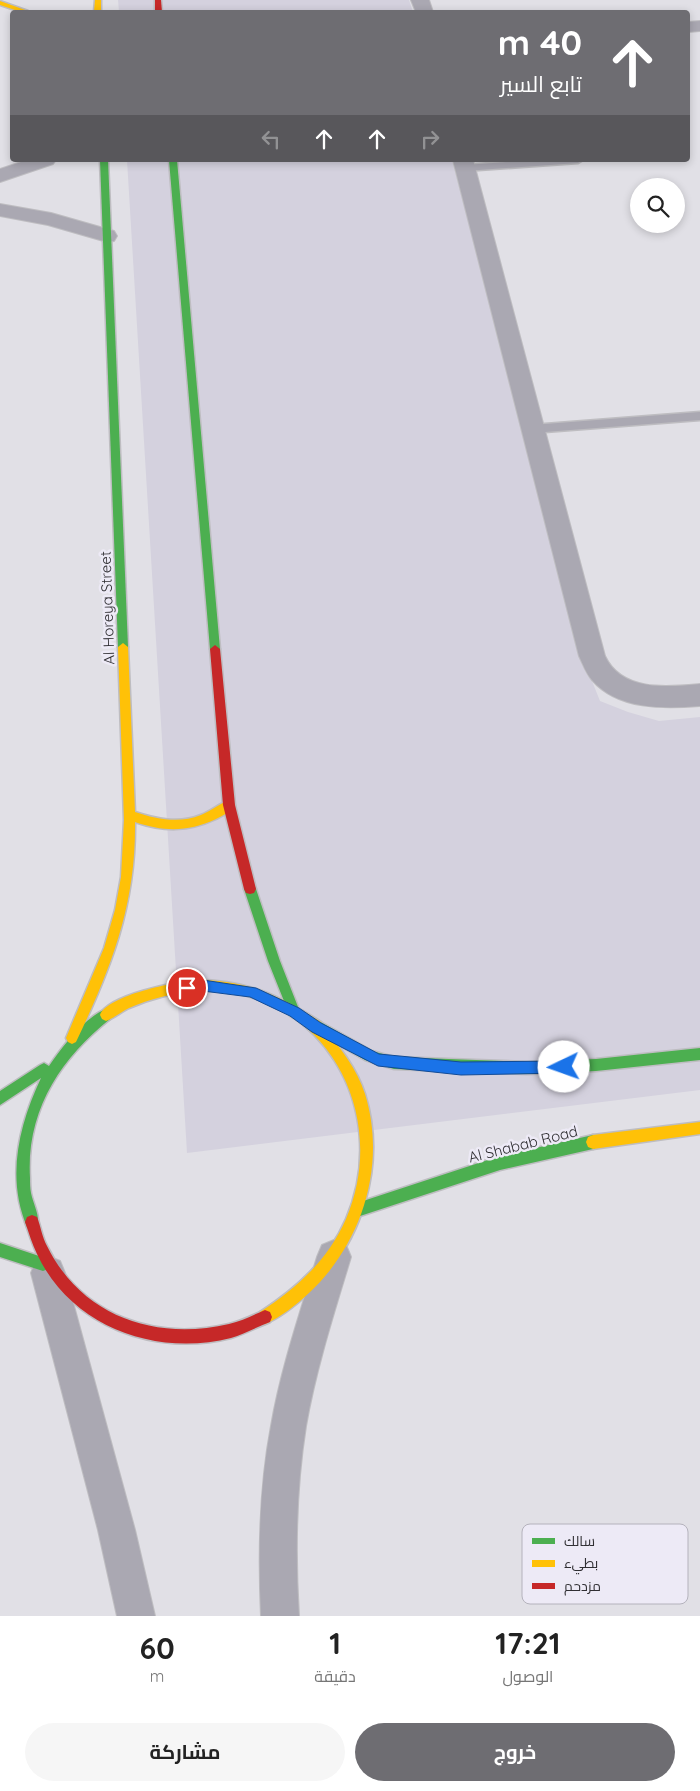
<!DOCTYPE html>
<html lang="ar">
<meta charset="utf-8">
<style>
body{margin:0;font-family:Quicksand,Cairo,sans-serif;background:#f6f6f6;color:#222;direction:rtl;height:100vh;display:flex;flex-direction:column;font-size:19px;white-space:nowrap}
*{box-sizing:border-box;margin:0}
p{font-size:16px;color:#767676}
.icon{flex:none;width:28px;height:28px;fill:none;stroke:currentColor;stroke-width:2;stroke-linecap:round;stroke-linejoin:round}
.map{position:relative;height:1616px;overflow:hidden;direction:ltr}
.details{display:flex;flex-direction:column;background:#fff;flex:1}
.details>*{flex:none}
.hud{position:absolute;left:10px;top:10px;width:680px;height:152px;border-radius:5px;box-shadow:0 2px 8px #0003;direction:rtl;background:#6e6d72;color:#fff;overflow:hidden}
.buttons{position:absolute;left:630px;top:178px;display:grid;gap:10px}
.buttons a{display:grid;place-items:center;width:55px;height:55px;border-radius:50%;background:#fff;box-shadow:0 2px 8px #0003;font-size:25px}
.pin{position:absolute;display:grid;place-items:center;width:42px;height:42px;color:#fff;margin:-21px;border:2px solid #fff;border-radius:50%;box-shadow:0 1px 5px #0007}
.me{position:absolute;width:55px;margin:-28px;rotate:267deg;stroke-linejoin:round;filter:drop-shadow(0 0 4px #0008)}
.turn{display:flex;align-items:center;gap:18px;height:105px;padding:0 25px;font-size:22px}
.turn .icon{width:65px;height:65px;stroke-width:2.5}
.turn b{display:block;font-size:35px;line-height:42px}
.lanes{display:flex;align-items:center;height:48px;padding:0 25px;background:#0003;justify-content:center;gap:25px;direction:ltr}
.lanes .off{opacity:.35}
.eta{display:flex;justify-content:space-evenly;align-items:center;height:85px;text-align:center}
.eta b{font-size:30px;font-weight:700;line-height:35px}
.cta{display:flex;gap:10px;margin-top:auto;padding:10px 25px}
.cta a{flex:1;height:58px;border-radius:30px;background:#6e6d72;color:#fff;font-size:20px;font-weight:700;line-height:58px;text-align:center}
.cta a+a{background:#f6f6f6;color:#222}
.map>svg:first-child{display:block}
.built{fill:#d4d1de}
.lines{fill:none;stroke-linecap:round;stroke-linejoin:round}
.lane-casing{stroke:#bebdc1;stroke-width:3}
.street-casing{stroke:#bebdc1;stroke-width:2}
.fast-casing{stroke:#bebdc1;stroke-width:3}
.slow-casing{stroke:#bebdc1;stroke-width:3}
.jam-casing{stroke:#bebdc1;stroke-width:3}
.lane{fill:#aaa8b2;fill-rule:evenodd}
.street{fill:#aaa8b2;fill-rule:evenodd}
.fast{fill:#4caf50;fill-rule:evenodd}
.slow{fill:#ffc107;fill-rule:evenodd}
.jam{fill:#c62828;fill-rule:evenodd}
.route{fill:#1a73e8;stroke:#114b97}
.labels{text-anchor:middle;dominant-baseline:central;stroke-width:5;stroke-linejoin:round;paint-order:stroke}
.street-label{font-size:15px;fill:#302f33;stroke:#edeaf6}
.key{fill:#edeaf6;stroke:#b4b2bc;stroke-width:1}
.key-label{font-size:14px;fill:#302f33}
</style>
<div class="map">
<svg width="700" height="1616" viewBox="0 0 700 1616">
<rect width="100%" height="100%" fill="#e1e0e6"/>
<g class="built">
<path d="M 118,0 L 409,0 L 413,12 L 119,12 Z"/>
<path d="M 127,160 L 452,160 L 592,681 L 600,701 L 628,712 L 659,721 L 700,717 L 700,1090 L 187,1153 Z"/>
</g>
<g class="lines">
<defs>
<g id="lane">
<path d="M 533,160 L 583,160 L 578,163 L 465,171 L 460,168 L 465,165 Z"/>
<path d="M 700,412 L 700,420 L 532,433 L 526,429 L 532,425 Z"/>
</g>
<g id="street">
<path d="M 411,0 L 429,0 L 433,12 L 416,12 Z"/>
<path d="M 700,21 L 700,31 L 688,32 L 688,22 Z"/>
<path d="M 27,160 L 56,160 L 53,164 L 0,182 L 0,169 Z"/>
<path d="M 453,160 L 473,160 L 605,656 C 622,692 667,687 700,684 L 700,706 C 664,709 618,710 592,680 C 586,673 583,664 579,656 Z"/>
<path d="M 0,204 L 51,213 L 114,231 L 117,236 L 114,241 L 107,242 L 48,225 L 0,216 Z"/>
<path d="M 334,1240 L 346,1245 L 351,1257 C 334,1313 316,1369 306,1426 C 296,1489 295,1553 299,1616 L 261,1616 C 258,1552 259,1489 271,1426 C 281,1368 300,1313 317,1257 L 322,1245 Z"/>
<path d="M 48,1256 L 60,1261 L 65,1273 L 135,1530 L 155,1616 L 117,1616 L 98,1530 L 31,1273 L 36,1261 Z"/>
</g>
<g id="fast">
<path d="M 100,160 L 108,160 L 128,647 L 123,651 L 118,647 Z"/>
<path d="M 169,160 L 177,160 L 220,649 L 215,653 L 210,649 Z"/>
<path d="M 250,884 L 254,885 L 256,889 L 280,961 L 300,1012 L 298,1016 L 294,1018 L 290,1016 L 268,961 L 244,889 L 246,885 Z"/>
<path d="M 106,1009 L 110,1011 L 112,1015 L 110,1019 C 60,1059 26,1111 30,1178 C 30,1183 30,1188 31,1193 C 33,1204 41,1217 37,1227 L 32,1229 L 27,1227 C 6,1177 19,1125 41,1078 L 0,1105 L 0,1091 L 40,1065 L 44,1063 L 49,1066 C 62,1047 84,1018 106,1009 Z"/>
<path d="M 317,1020 L 372,1051 L 394,1057 L 527,1062 L 596,1059 L 700,1048 L 700,1060 L 596,1071 L 527,1074 L 394,1069 L 365,1060 L 313,1030 L 311,1026 L 313,1022 Z"/>
<path d="M 593,1135 L 598,1137 L 600,1142 L 598,1147 L 593,1149 L 500,1170 L 357,1217 L 352,1215 L 350,1210 L 352,1205 L 357,1203 L 500,1156 Z"/>
<path d="M 0,1243 L 48,1259 L 50,1264 L 48,1269 L 43,1271 L 0,1257 Z"/>
</g>
<g id="slow">
<path d="M 95,0 L 101,0 L 101,12 L 94,12 Z"/>
<path d="M 0,1 L 28,11 L 30,12 L 21,12 L 0,5 Z"/>
<path d="M 123,643 L 128,647 L 135,812 C 156,819 179,824 201,815 C 211,811 219,804 229,800 L 233,802 L 235,805 C 231,812 222,816 216,819 C 188,832 164,832 135,822 C 136,906 111,968 76,1042 L 72,1044 L 68,1042 L 66,1038 L 104,948 L 115,910 L 121,877 L 124,820 L 118,647 Z"/>
<path d="M 196,980 C 247,980 279,995 321,1022 L 323,1027 C 340,1047 357,1069 365,1094 C 387,1165 362,1244 309,1293 C 296,1305 281,1317 265,1324 L 260,1322 L 258,1317 L 260,1312 C 297,1288 328,1260 346,1219 C 393,1109 319,983 195,991 C 172,993 150,999 129,1008 C 121,1012 114,1018 106,1021 L 102,1019 L 100,1015 C 108,995 175,982 196,980 Z"/>
<path d="M 700,1122 L 700,1134 L 593,1149 L 588,1147 L 586,1142 L 588,1137 L 593,1135 Z"/>
</g>
<g id="jam">
<path d="M 155,0 L 161,0 L 162,12 L 155,12 Z"/>
<path d="M 215,645 L 220,649 L 235,805 L 256,889 L 254,893 L 250,894 L 246,893 L 244,889 L 223,805 L 210,649 Z"/>
<path d="M 32,1215 L 37,1217 C 41,1227 42,1237 47,1246 C 82,1317 156,1341 229,1324 C 242,1321 253,1315 265,1310 L 270,1312 L 272,1317 L 270,1322 C 257,1327 244,1334 231,1338 C 156,1357 71,1327 37,1254 C 32,1244 29,1233 25,1222 L 27,1217 Z"/>
</g>
</defs>
<use href="#lane" class="lane-casing"/>
<use href="#street" class="street-casing"/>
<use href="#fast" class="fast-casing"/>
<use href="#slow" class="slow-casing"/>
<use href="#jam" class="jam-casing"/>
<use href="#lane" class="lane"/>
<use href="#street" class="street"/>
<use href="#fast" class="fast"/>
<use href="#slow" class="slow"/>
<use href="#jam" class="jam"/>
</g>
<path class="route" d="M 203,980 L 256,988 L 299,1008 L 321,1023 L 379,1054 L 461,1062 L 564,1061 L 568,1063 L 570,1067 L 568,1072 L 564,1073 L 461,1075 L 378,1066 L 312,1032 L 290,1016 L 250,997 L 203,991 L 187,993 L 183,992 L 181,988 L 183,983 Z"/>
<g class="labels">
<g class="street-label">
<text transform="translate(107 608) rotate(-92)">Al Horeya Street</text>
<text transform="translate(523 1144) rotate(-14)">Al Shabab Road</text>
</g>
</g>
<rect x="522" y="1524" width="166" height="80" rx="8" class="key"/>
<rect x="532" y="1538" width="23" height="6" fill="#4caf50"/>
<rect x="532" y="1560" width="23" height="7" fill="#ffc107"/>
<rect x="532" y="1583" width="23" height="6" fill="#c62828"/>
<g class="key-label">
<text x="564" y="1546">سالك</text>
<text x="564" y="1568">بطيء</text>
<text x="564" y="1591">مزدحم</text>
</g>
</svg>
<div class="buttons">
<a><svg class="icon" aria-label="search" viewBox="0 0 24 24"><circle cx="10" cy="10" r="6"/><path d="M15 15l6 6"/></svg></a>
</div>
<div class="pin" style="left:187px;top:988px;background:#d93025"><svg class="icon" aria-label="arrive" viewBox="0 0 24 24"><path d="M6 21V4h12l-3 4 3 4H6"/></svg></div>
<svg class="me" style="left:564px;top:1067px" viewBox="-20 -20 40 40"><circle r="19" fill="#fff"/><path d="M0-13L10 11 0 6-10 11z" fill="#1a73e8"/></svg>
<div class="hud">
<div class="turn"><svg class="icon" aria-label="ahead" viewBox="0 0 24 24"><path d="M12 20V5M6 11l6-6 6 6"/></svg><div><b>40 m</b>تابع السير</div></div>
<div class="lanes"><svg class="icon off" aria-label="left" viewBox="0 0 24 24"><path d="M17 20v-9H6M10 6l-5 5 5 5"/></svg><svg class="icon" aria-label="ahead" viewBox="0 0 24 24"><path d="M12 20V5M6 11l6-6 6 6"/></svg><svg class="icon" aria-label="ahead" viewBox="0 0 24 24"><path d="M12 20V5M6 11l6-6 6 6"/></svg><svg class="icon off" aria-label="right" viewBox="0 0 24 24"><path d="M7 20v-9h11M14 6l5 5-5 5"/></svg></div>
</div>
</div>
<section class="details">
<div class="eta">
<div><b>17:21</b><p>الوصول</p></div>
<div><b>1</b><p>دقيقة</p></div>
<div><b>60</b><p>m</p></div>
</div>
<div class="cta"><a>خروج</a><a>مشاركة</a></div>
</section>
